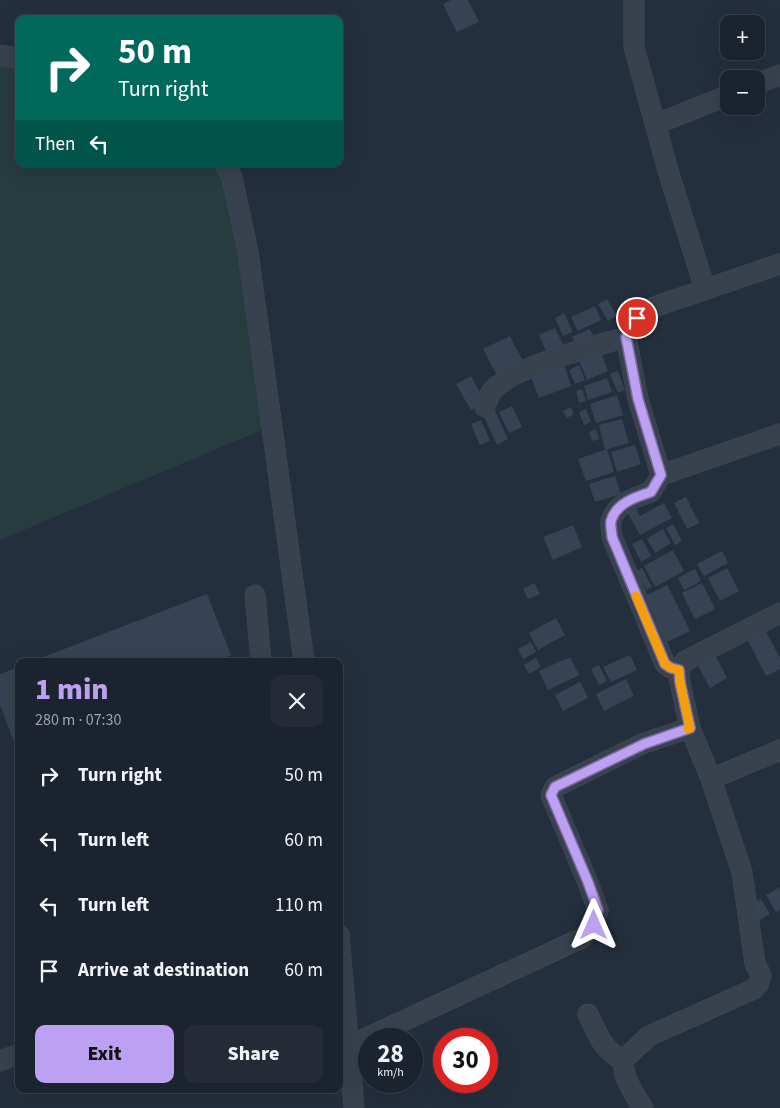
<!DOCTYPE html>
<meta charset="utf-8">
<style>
body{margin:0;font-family:"Source Sans 3",sans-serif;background:#242b36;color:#f1f3f6;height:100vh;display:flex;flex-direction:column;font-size:19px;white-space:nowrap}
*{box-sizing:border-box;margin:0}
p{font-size:16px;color:#a0a4aa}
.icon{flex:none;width:28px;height:28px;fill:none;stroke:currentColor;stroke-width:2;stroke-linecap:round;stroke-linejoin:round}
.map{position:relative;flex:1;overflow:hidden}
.drawer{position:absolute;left:15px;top:658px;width:328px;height:435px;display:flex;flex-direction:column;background:#1b232e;border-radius:10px;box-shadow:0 5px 20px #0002,0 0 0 1px #39404a}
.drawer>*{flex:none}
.banner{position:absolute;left:15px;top:15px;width:328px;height:152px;border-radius:10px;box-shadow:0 5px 20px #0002,0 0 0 1px #39404a;background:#00695c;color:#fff;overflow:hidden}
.controls{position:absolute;left:720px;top:15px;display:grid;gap:10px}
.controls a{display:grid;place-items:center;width:45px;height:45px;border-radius:10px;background:#1b232e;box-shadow:0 5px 20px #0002,0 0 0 1px #39404a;font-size:25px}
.speed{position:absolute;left:358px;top:1028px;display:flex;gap:10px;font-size:25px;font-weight:700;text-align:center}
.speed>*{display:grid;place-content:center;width:65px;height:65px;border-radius:50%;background:#1b232e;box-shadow:0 5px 20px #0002,0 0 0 1px #39404a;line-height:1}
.speed small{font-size:12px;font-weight:400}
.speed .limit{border:8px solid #d22;background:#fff;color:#111}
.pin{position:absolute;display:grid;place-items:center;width:42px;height:42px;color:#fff;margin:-21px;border:2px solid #fff;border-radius:50%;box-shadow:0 1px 5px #0007}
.me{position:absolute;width:55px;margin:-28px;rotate:0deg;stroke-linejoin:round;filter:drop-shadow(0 0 4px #0008)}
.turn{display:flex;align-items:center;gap:18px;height:105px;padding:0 20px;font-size:22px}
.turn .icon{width:65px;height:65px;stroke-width:2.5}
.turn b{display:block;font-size:35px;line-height:42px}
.then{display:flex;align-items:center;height:48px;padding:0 20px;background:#0003;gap:10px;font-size:19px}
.round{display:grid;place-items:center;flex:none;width:52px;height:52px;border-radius:10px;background:#242b36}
.overview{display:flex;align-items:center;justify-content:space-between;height:85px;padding:0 20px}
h1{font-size:30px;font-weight:800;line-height:38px;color:#bca0f2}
.button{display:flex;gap:10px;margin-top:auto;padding:10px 20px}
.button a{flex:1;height:58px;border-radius:10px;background:#bca0f2;color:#111;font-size:20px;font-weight:800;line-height:58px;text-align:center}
.button a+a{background:#242b36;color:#f1f3f6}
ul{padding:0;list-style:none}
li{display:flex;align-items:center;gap:15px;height:65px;padding:0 20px}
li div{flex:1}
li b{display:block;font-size:19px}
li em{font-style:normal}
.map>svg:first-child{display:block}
.green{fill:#263c3f}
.building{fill:#364354}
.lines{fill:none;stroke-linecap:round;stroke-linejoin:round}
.minor-casing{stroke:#414a57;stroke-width:21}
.minor{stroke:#38414e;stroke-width:20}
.route-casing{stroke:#7a689d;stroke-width:12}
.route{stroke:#bca0f2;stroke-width:9}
.slow{stroke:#f59e0b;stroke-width:9}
</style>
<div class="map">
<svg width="780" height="1108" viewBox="0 0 780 1108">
<rect width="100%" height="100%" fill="#242f3e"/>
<path class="green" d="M 0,52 L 19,54 L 19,164 L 219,164 L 241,210 L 274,425 L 0,540 Z"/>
<g class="building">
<path d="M 451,0 L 468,0 L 479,22 L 457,32 L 443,4 Z"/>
<path d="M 607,299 L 617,316 L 608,321 L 598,304 Z"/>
<path d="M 595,306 L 601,320 L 578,331 L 571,317 Z"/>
<path d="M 564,313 L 573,332 L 563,336 L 555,318 Z"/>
<path d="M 555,328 L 566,351 L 549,358 L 539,335 Z"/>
<path d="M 590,329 L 596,341 L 578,350 L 572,337 Z"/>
<path d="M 510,336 L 526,367 L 500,381 L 483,349 Z"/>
<path d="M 601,352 L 608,371 L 587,380 L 579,361 Z"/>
<path d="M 563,362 L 571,386 L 539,398 L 530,375 Z"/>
<path d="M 579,365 L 585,380 L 575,384 L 569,370 Z"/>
<path d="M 618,371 L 625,390 L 618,393 L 610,374 Z"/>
<path d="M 471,376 L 485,402 L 471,410 L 456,384 Z"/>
<path d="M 607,378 L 612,392 L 588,400 L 584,386 Z"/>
<path d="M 582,389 L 586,401 L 579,403 L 576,391 Z"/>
<path d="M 617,395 L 623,415 L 596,423 L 590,404 Z"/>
<path d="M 512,406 L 522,427 L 509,433 L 499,412 Z"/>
<path d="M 571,407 L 574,414 L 567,418 L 563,411 Z"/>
<path d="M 586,409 L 591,422 L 584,425 L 579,412 Z"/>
<path d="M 495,411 L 508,439 L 497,445 L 484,417 Z"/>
<path d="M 622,419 L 629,443 L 605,450 L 599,425 Z"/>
<path d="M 481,420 L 490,441 L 480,445 L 471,424 Z"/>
<path d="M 596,429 L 599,439 L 592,441 L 589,432 Z"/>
<path d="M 635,445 L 641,464 L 617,472 L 611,452 Z"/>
<path d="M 607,449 L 614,472 L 586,481 L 578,459 Z"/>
<path d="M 615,476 L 621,494 L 595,502 L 589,484 Z"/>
<path d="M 686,497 L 699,523 L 687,529 L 674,503 Z"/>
<path d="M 664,503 L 672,518 L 640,535 L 626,510 L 634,505 L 640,516 Z"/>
<path d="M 673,524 L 682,541 L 675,545 L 666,528 Z"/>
<path d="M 573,525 L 582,547 L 553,560 L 543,537 Z"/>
<path d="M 663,529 L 671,543 L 655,553 L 647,539 Z"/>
<path d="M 642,539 L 651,556 L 641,562 L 632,544 Z"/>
<path d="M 673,550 L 684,571 L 655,587 L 644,566 Z"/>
<path d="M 722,551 L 728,563 L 704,576 L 697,564 Z"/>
<path d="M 642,568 L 652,587 L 647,590 L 636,571 Z"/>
<path d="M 727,568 L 739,591 L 720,601 L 708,578 Z"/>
<path d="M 695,569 L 701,581 L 684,590 L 678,578 Z"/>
<path d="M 534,583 L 540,594 L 528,599 L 523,589 Z"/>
<path d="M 702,583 L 715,609 L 695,619 L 682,593 Z"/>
<path d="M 667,585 L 690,631 L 665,643 L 643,597 Z"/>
<path d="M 207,594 L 231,655 L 214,661 L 33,661 Z"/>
<path d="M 556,618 L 565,635 L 538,650 L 529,633 Z"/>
<path d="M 765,630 L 780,658 L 780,669 L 766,676 L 747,639 Z"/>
<path d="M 531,642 L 536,652 L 523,659 L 518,649 Z"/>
<path d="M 714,653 L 727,678 L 710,688 L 696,662 Z"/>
<path d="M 630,655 L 637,670 L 611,682 L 603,667 Z"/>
<path d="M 570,657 L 579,675 L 548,690 L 539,671 Z"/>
<path d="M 536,658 L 541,667 L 529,674 L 524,665 Z"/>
<path d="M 599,665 L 607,681 L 599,685 L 591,669 Z"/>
<path d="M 19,667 L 19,737 L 13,739 L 0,705 L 0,674 Z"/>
<path d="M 626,679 L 634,696 L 604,711 L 596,694 Z"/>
<path d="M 580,682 L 588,698 L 563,711 L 555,695 Z"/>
<path d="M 780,887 L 780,910 L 776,912 L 766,895 Z"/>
<path d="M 761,899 L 770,914 L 758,921 L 750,906 Z"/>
</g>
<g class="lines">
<defs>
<g id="minor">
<path d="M 634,0 L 634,47 L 669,174 L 705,289"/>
<path d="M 0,55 L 19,58"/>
<path d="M 756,84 L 780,75"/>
<path d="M 656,124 L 729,95"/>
<path d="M 225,164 L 232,177 L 248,252 L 304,661"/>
<path d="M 485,407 C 487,402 489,394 493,390 C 514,366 594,347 626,337"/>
<path d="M 661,475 L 638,399 L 626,337 L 637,318 L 654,307 L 780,264"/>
<path d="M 255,595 L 261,661"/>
<path d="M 679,670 L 671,668 L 665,664 L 612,537 C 612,532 610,525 611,521 C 616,503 636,497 651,492 L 661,475 L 780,434"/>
<path d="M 711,779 L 780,750"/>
<path d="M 339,935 L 354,1108"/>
<path d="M 588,1014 C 597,1033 603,1051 623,1060"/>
<path d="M 349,1046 L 582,938 L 594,925 L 598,910 L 588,883 L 551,795 L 555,787 L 644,743 L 690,728"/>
<path d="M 0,1061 L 19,1054"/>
<path d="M 643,1108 C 633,1092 623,1079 623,1060 L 649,1036 L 754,989 L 759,983 L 761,975 L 755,964 L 742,872 L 711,779 L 690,728 L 680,682 L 679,670 L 685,661 L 780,613"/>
</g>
</defs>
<use href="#minor" class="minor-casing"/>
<use href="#minor" class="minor"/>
</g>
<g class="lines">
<defs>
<path id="route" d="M 594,925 L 598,910 L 588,882 L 551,795 L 555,787 L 644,744 L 690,728 L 680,682 L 679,670 L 671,668 L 665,664 L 612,537 C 612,532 610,525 611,521 C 616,503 636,497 651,492 L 661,475 L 638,399 L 626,337 L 637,318"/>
</defs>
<use href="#route" class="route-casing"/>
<use href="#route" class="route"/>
<path class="slow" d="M 636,596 L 665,664 L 671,668 L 679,670 L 680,682 L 690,728 L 688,729"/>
</g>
</svg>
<div class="controls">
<a>+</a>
<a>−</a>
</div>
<div class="speed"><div>28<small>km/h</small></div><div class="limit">30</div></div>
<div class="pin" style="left:637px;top:318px;background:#d93025"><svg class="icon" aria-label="arrive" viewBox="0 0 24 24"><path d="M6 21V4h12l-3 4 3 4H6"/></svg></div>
<svg class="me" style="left:594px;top:925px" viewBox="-20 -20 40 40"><path d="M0-17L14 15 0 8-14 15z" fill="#bca0f2" stroke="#fff" stroke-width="4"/></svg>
<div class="banner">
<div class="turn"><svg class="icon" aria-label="right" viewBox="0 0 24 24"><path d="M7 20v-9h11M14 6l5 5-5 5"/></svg><div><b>50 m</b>Turn right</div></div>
<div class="then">Then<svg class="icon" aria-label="left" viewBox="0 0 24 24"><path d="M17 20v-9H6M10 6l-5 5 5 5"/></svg></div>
</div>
<section class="drawer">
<div class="overview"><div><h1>1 min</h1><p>280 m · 07:30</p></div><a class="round"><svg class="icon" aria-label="close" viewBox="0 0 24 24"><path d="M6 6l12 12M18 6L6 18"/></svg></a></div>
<ul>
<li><svg class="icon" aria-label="right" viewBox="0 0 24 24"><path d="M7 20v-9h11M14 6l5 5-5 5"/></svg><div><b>Turn right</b></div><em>50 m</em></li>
<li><svg class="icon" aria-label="left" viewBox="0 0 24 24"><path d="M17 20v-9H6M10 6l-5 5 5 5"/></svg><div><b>Turn left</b></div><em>60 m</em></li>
<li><svg class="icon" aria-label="left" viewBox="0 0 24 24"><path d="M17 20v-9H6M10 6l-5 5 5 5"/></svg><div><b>Turn left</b></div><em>110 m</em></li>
<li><svg class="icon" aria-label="arrive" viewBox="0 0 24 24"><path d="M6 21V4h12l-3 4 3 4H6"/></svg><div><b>Arrive at destination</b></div><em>60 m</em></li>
</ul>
<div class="button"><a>Exit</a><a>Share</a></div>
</section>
</div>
